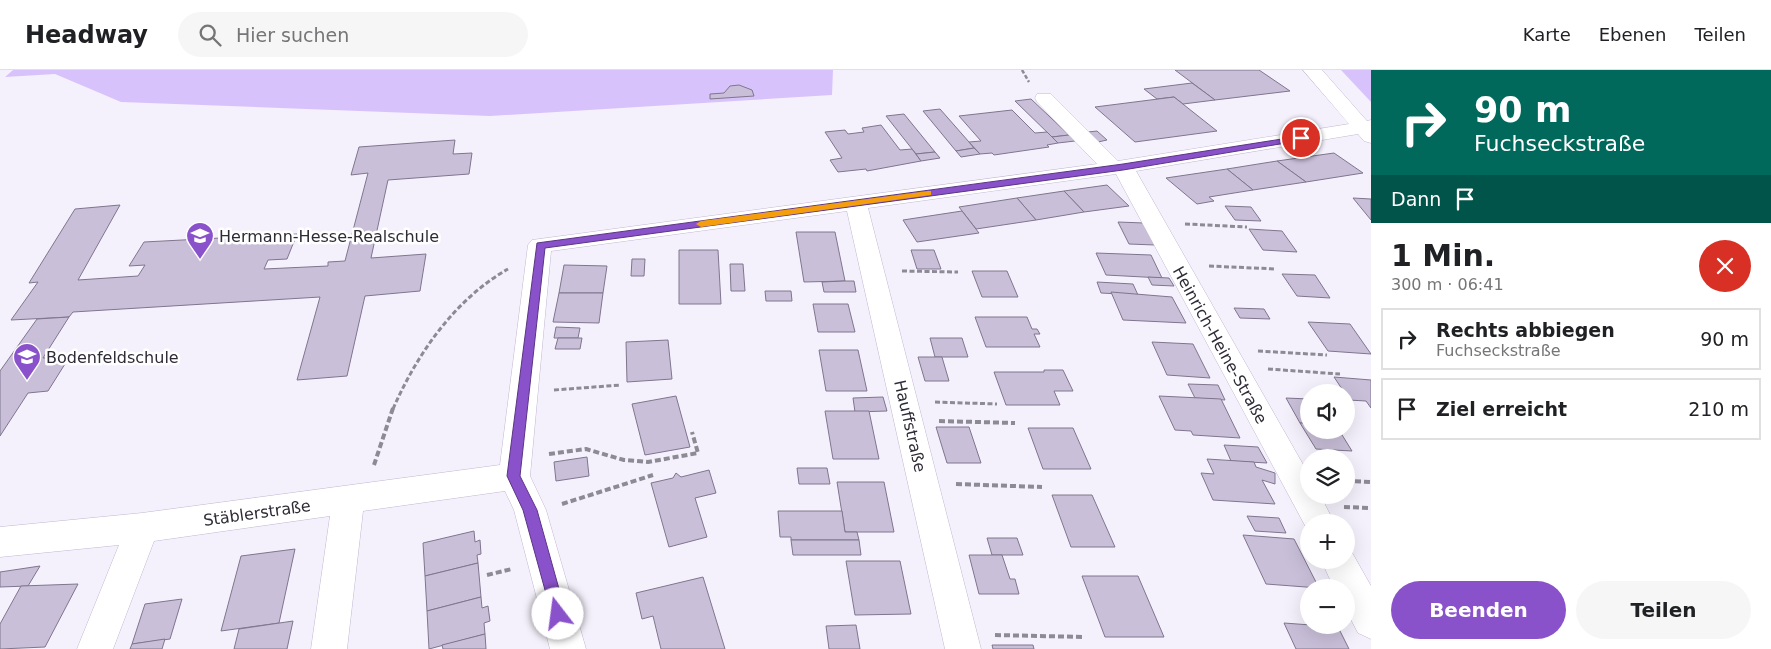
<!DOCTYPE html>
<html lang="de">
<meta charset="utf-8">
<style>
body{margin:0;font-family:"DejaVu Sans",sans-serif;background:#f6f6f6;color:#202124;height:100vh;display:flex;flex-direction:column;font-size:19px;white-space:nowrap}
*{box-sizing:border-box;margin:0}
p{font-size:16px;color:#757577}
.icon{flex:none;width:28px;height:28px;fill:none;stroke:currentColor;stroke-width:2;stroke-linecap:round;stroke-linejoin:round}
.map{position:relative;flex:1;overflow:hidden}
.panel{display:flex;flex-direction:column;background:#fff;width:400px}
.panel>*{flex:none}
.hud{background:#00695c;color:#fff;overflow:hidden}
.controls{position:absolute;left:1300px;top:314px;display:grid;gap:10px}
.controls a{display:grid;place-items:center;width:55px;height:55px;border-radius:50%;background:#fff;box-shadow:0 5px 20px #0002;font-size:25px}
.pin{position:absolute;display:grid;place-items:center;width:42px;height:42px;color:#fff;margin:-21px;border:2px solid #fff;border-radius:50%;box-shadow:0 1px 5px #0007}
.me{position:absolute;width:55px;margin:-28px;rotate:345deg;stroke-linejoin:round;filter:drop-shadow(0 0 4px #0008)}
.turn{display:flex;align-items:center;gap:18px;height:105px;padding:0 20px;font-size:22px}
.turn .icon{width:65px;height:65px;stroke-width:2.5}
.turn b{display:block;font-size:35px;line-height:42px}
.then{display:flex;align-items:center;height:48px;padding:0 20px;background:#0003;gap:10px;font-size:19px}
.round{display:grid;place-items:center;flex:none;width:52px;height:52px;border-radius:26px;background:#f6f6f6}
.overview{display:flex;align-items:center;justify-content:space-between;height:85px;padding:0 20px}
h1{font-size:30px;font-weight:600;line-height:38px}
.cta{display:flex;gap:10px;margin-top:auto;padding:10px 20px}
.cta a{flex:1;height:58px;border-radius:30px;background:#8a52ca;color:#fff;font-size:20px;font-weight:600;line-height:58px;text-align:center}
.cta a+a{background:#f6f6f6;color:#202124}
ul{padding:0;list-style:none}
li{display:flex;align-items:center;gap:15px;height:62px;margin:0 10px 8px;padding:0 10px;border:2px solid #e0e0e0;border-radius:0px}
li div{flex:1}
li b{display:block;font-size:19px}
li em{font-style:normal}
header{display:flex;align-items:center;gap:30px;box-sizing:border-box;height:70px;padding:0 25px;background:#fff;border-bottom:1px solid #e0e0e0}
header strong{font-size:24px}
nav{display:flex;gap:28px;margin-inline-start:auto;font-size:18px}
.search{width:350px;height:45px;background:#f6f6f6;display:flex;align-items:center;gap:12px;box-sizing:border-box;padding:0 18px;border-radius:28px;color:#757577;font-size:19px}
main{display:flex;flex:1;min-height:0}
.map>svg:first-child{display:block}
.green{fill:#d8c2fb}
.building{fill:#c9bfd9;stroke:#7f768e}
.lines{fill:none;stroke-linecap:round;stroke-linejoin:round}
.minor-casing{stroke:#c1b7d2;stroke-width:1}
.path-far2{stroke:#8e8a95;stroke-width:2.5;stroke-dasharray:4 2;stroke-linecap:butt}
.path-far1{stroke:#8e8a95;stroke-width:3;stroke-dasharray:5 2.5;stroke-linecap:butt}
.path{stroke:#8e8a95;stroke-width:4;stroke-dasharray:6 3;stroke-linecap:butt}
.minor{fill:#fff;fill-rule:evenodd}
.route{fill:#8a52ca;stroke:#5a3583}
.slow{fill:#f59e0b}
.labels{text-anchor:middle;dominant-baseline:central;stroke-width:5;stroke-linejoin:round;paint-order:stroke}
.poi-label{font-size:16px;fill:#2f2b36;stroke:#fff;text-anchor:start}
.street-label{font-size:16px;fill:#2f2b36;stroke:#fff}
</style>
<header>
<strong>Headway</strong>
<div class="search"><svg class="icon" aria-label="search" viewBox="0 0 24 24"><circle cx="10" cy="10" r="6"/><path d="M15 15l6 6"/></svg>Hier suchen</div>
<nav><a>Karte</a><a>Ebenen</a><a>Teilen</a></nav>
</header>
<main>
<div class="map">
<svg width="1371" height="579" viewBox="0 0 1371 579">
<rect width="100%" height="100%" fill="#f5f1fc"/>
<g class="green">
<path d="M 13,0 L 833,0 L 832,25 L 490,46 L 121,32 L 55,4 L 5,7 Z"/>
<path d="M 1341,0 L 1371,0 L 1371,32 Z"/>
</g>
<g class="building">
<path d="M 1175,0 L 1259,0 L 1290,21 L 1215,30 Z"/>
<path d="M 1192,13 L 1215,30 L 1183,34 L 1174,27 L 1157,29 L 1144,19 Z"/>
<path d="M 739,15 L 752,20 L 754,26 L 710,29 L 710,24 L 724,23 L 730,16 Z"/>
<path d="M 1174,27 L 1217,61 L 1135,72 L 1095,37 Z"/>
<path d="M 1031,29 L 1069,65 L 1052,67 L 1015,31 Z"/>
<path d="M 940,39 L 969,72 L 974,78 L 956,81 L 923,41 Z"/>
<path d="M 1012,40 L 1035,63 L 1047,62 L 1058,73 L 1047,75 L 1049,77 L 994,85 L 992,83 L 980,84 L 969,72 L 981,71 L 959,46 Z"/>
<path d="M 904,44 L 935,82 L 916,84 L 886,46 Z"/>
<path d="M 881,55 L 900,80 L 912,79 L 921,91 L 867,101 L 866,99 L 838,102 L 830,90 L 842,88 L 825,62 L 845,60 L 848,64 L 864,62 L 862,58 Z"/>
<path d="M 1097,61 L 1107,70 L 1098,72 L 1088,62 Z"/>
<path d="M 1069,65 L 1075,71 L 1058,73 L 1052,67 Z"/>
<path d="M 455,70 L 453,84 L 472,83 L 469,104 L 388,110 L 371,188 L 426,184 L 420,221 L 365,226 L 347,306 L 297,310 L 320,227 L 73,242 L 69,247 L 11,250 L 38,212 L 29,213 L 75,139 L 120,135 L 78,210 L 138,206 L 145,195 L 129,196 L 144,172 L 297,164 L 287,189 L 268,190 L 264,199 L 328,196 L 328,192 L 345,191 L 368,103 L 351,105 L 359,77 Z"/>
<path d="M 974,78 L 980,84 L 961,87 L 956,81 Z"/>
<path d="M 935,82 L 940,88 L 921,91 L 916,84 Z"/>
<path d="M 1334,83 L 1363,103 L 1306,112 L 1277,91 Z"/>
<path d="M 1277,91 L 1306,112 L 1253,120 L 1227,99 Z"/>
<path d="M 1227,99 L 1253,120 L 1209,127 L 1214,131 L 1197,134 L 1166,108 Z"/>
<path d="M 1107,115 L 1129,136 L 1084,142 L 1064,121 Z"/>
<path d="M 1064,121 L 1084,142 L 1036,150 L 1017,128 Z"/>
<path d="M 1017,128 L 1036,150 L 976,159 L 959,137 Z"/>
<path d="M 1353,128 L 1371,129 L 1371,150 Z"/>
<path d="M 1225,136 L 1251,137 L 1261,151 L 1235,150 Z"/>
<path d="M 962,141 L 979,163 L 917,172 L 903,150 Z"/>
<path d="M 1118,152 L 1144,153 L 1155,175 L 1129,174 Z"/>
<path d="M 1249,159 L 1282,161 L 1297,182 L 1263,180 Z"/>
<path d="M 796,162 L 835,162 L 845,211 L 804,212 Z"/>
<path d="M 679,180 L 718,180 L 721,234 L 679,234 Z"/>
<path d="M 911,180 L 934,180 L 941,199 L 917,199 Z"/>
<path d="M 1096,183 L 1151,185 L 1162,208 L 1106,205 Z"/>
<path d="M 632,189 L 645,189 L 644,206 L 631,206 Z"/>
<path d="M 730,194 L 743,194 L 745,221 L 731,221 Z"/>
<path d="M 564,195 L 607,196 L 603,223 L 559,223 Z"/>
<path d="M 972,201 L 1007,201 L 1018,227 L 982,227 Z"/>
<path d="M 1282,204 L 1315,205 L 1330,228 L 1297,226 Z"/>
<path d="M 1148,207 L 1169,208 L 1174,216 L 1152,215 Z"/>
<path d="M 845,211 L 854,211 L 856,222 L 824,222 L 822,212 Z"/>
<path d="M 1097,212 L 1133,214 L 1138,225 L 1101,223 Z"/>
<path d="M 765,221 L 791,221 L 792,231 L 766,231 Z"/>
<path d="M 1111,222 L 1172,227 L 1186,253 L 1123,250 Z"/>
<path d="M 559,223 L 603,223 L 599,253 L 553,252 Z"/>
<path d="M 813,234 L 848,234 L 855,262 L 818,262 Z"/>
<path d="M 1234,238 L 1264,239 L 1270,249 L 1240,248 Z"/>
<path d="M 69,247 L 43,288 L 70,286 L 48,321 L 28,323 L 0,366 L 0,301 L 37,249 Z"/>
<path d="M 975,247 L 1027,247 L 1032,259 L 1037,259 L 1040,264 L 1034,264 L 1040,277 L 986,277 Z"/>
<path d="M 1308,252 L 1350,254 L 1371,284 L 1328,281 Z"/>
<path d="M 556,257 L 580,258 L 578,268 L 554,268 Z"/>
<path d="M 558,268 L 582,268 L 580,279 L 555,279 Z"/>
<path d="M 930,268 L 962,268 L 968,287 L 935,287 Z"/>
<path d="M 668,270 L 672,309 L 627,312 L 626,272 Z"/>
<path d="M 1152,272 L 1193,274 L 1210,308 L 1167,305 Z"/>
<path d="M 819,280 L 858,280 L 867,321 L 826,321 Z"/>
<path d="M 918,287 L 942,287 L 949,311 L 925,311 Z"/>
<path d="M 1044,300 L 1063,300 L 1073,321 L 1054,321 L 1060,335 L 1006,335 L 994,302 L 1044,302 Z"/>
<path d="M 1334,307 L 1371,310 L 1371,338 L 1366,331 L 1348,330 L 1346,322 L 1344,322 Z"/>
<path d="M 1188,314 L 1218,315 L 1225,330 L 1195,328 Z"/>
<path d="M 676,326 L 690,377 L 645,385 L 632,334 Z"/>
<path d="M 1159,326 L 1221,329 L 1240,368 L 1193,365 L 1191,361 L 1175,360 Z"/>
<path d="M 883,327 L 887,341 L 855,342 L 853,328 Z"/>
<path d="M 1286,328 L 1309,329 L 1309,353 L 1300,353 Z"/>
<path d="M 825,341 L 869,341 L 879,389 L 833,389 Z"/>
<path d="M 1300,353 L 1309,353 L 1309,360 L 1339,360 L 1352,381 L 1316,379 Z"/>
<path d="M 936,357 L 969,357 L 981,393 L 947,393 Z"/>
<path d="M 1028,358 L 1073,358 L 1091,399 L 1043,399 Z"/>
<path d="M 1224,375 L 1258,377 L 1267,393 L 1231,391 Z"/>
<path d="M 587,387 L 589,406 L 556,411 L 554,392 Z"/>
<path d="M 1207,389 L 1254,392 L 1256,397 L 1275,403 L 1275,414 L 1262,410 L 1275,434 L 1213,430 L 1201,403 L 1214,404 Z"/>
<path d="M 797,398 L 827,398 L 830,414 L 799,414 Z"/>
<path d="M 709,400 L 716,423 L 695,428 L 707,467 L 669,477 L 651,413 L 673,408 L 676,403 L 681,407 Z"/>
<path d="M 837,412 L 884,412 L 894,462 L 845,462 Z"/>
<path d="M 1052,425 L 1092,425 L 1115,477 L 1071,477 Z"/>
<path d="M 778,441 L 842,441 L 845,462 L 857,462 L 859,470 L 791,470 L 791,467 L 780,467 Z"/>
<path d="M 1247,446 L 1279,448 L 1286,463 L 1255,461 Z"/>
<path d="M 474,461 L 475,472 L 480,470 L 481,484 L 477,485 L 478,493 L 425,506 L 423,473 Z"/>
<path d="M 1243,465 L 1294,469 L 1319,518 L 1266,514 Z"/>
<path d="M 987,468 L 1017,468 L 1023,485 L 992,485 Z"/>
<path d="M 791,470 L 859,470 L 861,485 L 793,485 Z"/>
<path d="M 295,479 L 279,553 L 221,561 L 241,486 Z"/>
<path d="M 969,485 L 1002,485 L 1010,509 L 1015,509 L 1019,524 L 979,524 Z"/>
<path d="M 846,491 L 900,491 L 911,544 L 855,545 Z"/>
<path d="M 478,493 L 481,527 L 427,541 L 425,506 Z"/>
<path d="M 40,496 L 28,516 L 0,517 L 0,502 Z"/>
<path d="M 1082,506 L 1138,506 L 1164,567 L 1105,567 Z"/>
<path d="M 703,507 L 725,579 L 661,579 L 653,546 L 642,549 L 636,523 Z"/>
<path d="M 78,514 L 45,577 L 0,579 L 0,554 L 21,516 Z"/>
<path d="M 481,527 L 482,538 L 488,536 L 490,551 L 484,553 L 485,564 L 429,579 L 427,541 Z"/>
<path d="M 182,529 L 170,569 L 132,574 L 145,534 Z"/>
<path d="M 293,551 L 287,579 L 234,579 L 239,559 Z"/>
<path d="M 1284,553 L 1338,557 L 1349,579 L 1296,579 Z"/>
<path d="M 856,555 L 860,579 L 829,579 L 826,556 Z"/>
<path d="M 485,564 L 486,579 L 443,579 L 442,575 Z"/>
<path d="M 165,569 L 162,579 L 130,579 L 132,574 Z"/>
<path d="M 992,575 L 1033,575 L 1034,579 L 993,579 Z"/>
</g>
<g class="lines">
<defs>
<g id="minor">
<path d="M 1303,0 L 1322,0 L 1367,51 L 1371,50 L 1371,73 L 1364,71 L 1358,64 L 1136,101 L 1309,405 L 1309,425 L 1320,425 L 1334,452 L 1309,452 L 1309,463 L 1116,104 L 868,138 L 981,579 L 945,579 L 847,141 L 551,181 L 530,406 L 546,440 L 586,579 L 550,579 L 514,440 L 505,421 L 363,441 L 347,579 L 311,579 L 330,446 L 154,471 L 113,579 L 77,579 L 119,475 L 0,487 L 0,457 L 142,443 L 500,395 L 528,175 L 532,170 L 1097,94 L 1037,32 L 1035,28 L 1037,24 L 1051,24 L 1118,91 L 1349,54 Z"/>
<path d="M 1346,477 L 1350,479 L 1371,516 L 1371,569 L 1358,563 L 1346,540 L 1346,518 L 1334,518 L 1321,490 L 1346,490 Z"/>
</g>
</defs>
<use href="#minor" class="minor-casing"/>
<path class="path-far2" d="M 1022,0 L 1029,12"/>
<g class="path-far1">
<path d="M 1185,154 L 1247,157"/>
<path d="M 1209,196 L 1276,199"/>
<path d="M 902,201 L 958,202"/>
<path d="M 1258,281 L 1327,285"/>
<path d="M 1268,299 L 1340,304"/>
<path d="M 554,320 L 621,315"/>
<path d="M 935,332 L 997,334"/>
<path d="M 393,339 C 417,284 455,229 508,199"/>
</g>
<g class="path">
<path d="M 939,351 L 1015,353"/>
<path d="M 549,384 L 586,379 L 624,390 L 648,392 L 698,383 L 692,362"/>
<path d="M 374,395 L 393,338"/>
<path d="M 1346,411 L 1371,412"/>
<path d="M 956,414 L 1042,417"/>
<path d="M 562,434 L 653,405"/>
<path d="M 1344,437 L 1371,438"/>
<path d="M 487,505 L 512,499"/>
<path d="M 995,565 L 1085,567"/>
</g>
<use href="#minor" class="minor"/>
</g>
<path class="route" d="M 1301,66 L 1305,68 L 1304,70 L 1123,100 L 545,178 L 520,406 L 537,440 L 566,544 L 564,549 L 558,551 L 553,549 L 523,440 L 507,406 L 537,173 L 1123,94 Z"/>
<path class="slow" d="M 928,121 L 931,121 L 931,125 L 701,157 L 696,154 L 701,151 Z"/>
<defs>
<symbol id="school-pin" viewBox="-11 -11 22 30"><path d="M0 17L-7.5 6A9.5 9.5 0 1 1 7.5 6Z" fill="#8a52ca" stroke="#fff"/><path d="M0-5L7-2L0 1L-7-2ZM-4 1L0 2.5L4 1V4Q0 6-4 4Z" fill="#fff"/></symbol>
</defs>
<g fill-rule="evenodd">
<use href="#school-pin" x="184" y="150" width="32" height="43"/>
<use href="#school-pin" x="11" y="271" width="32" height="43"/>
</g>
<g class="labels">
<g class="poi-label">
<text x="219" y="166">Hermann-Hesse-Realschule</text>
<text x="46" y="287">Bodenfeldschule</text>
</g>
<g class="street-label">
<text transform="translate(1220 275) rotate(61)">Heinrich-Heine-Straße</text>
<text transform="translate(910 356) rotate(77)">Hauffstraße</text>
<text transform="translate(257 443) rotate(-8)">Stäblerstraße</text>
</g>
</g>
</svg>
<div class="controls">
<a><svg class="icon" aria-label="sound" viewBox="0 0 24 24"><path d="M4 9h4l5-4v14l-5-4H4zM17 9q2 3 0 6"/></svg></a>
<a><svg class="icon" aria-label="layers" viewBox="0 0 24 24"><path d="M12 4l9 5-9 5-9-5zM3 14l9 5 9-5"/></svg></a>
<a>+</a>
<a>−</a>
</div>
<div class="pin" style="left:1301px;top:68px;background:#d93025"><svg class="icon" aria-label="arrive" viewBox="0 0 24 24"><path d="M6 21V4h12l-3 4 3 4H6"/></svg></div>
<svg class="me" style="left:558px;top:544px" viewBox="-20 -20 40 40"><circle r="19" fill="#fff"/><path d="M0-13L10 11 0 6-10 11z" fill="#8a52ca"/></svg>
</div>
<section class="panel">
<div class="hud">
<div class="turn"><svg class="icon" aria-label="right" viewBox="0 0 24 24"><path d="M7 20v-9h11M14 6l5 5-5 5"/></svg><div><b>90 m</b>Fuchseckstraße</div></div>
<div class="then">Dann<svg class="icon" aria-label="arrive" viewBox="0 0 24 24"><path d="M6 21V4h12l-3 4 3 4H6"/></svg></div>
</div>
<div class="overview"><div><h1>1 Min.</h1><p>300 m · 06:41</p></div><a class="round" style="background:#d93025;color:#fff"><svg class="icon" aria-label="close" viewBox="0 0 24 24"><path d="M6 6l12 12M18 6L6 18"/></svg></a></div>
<ul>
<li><svg class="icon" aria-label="right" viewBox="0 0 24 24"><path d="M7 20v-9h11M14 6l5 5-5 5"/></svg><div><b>Rechts abbiegen</b><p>Fuchseckstraße</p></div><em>90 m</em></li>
<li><svg class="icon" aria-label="arrive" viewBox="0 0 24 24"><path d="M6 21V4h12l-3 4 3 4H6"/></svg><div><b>Ziel erreicht</b></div><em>210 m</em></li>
</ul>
<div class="cta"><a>Beenden</a><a>Teilen</a></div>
</section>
</main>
